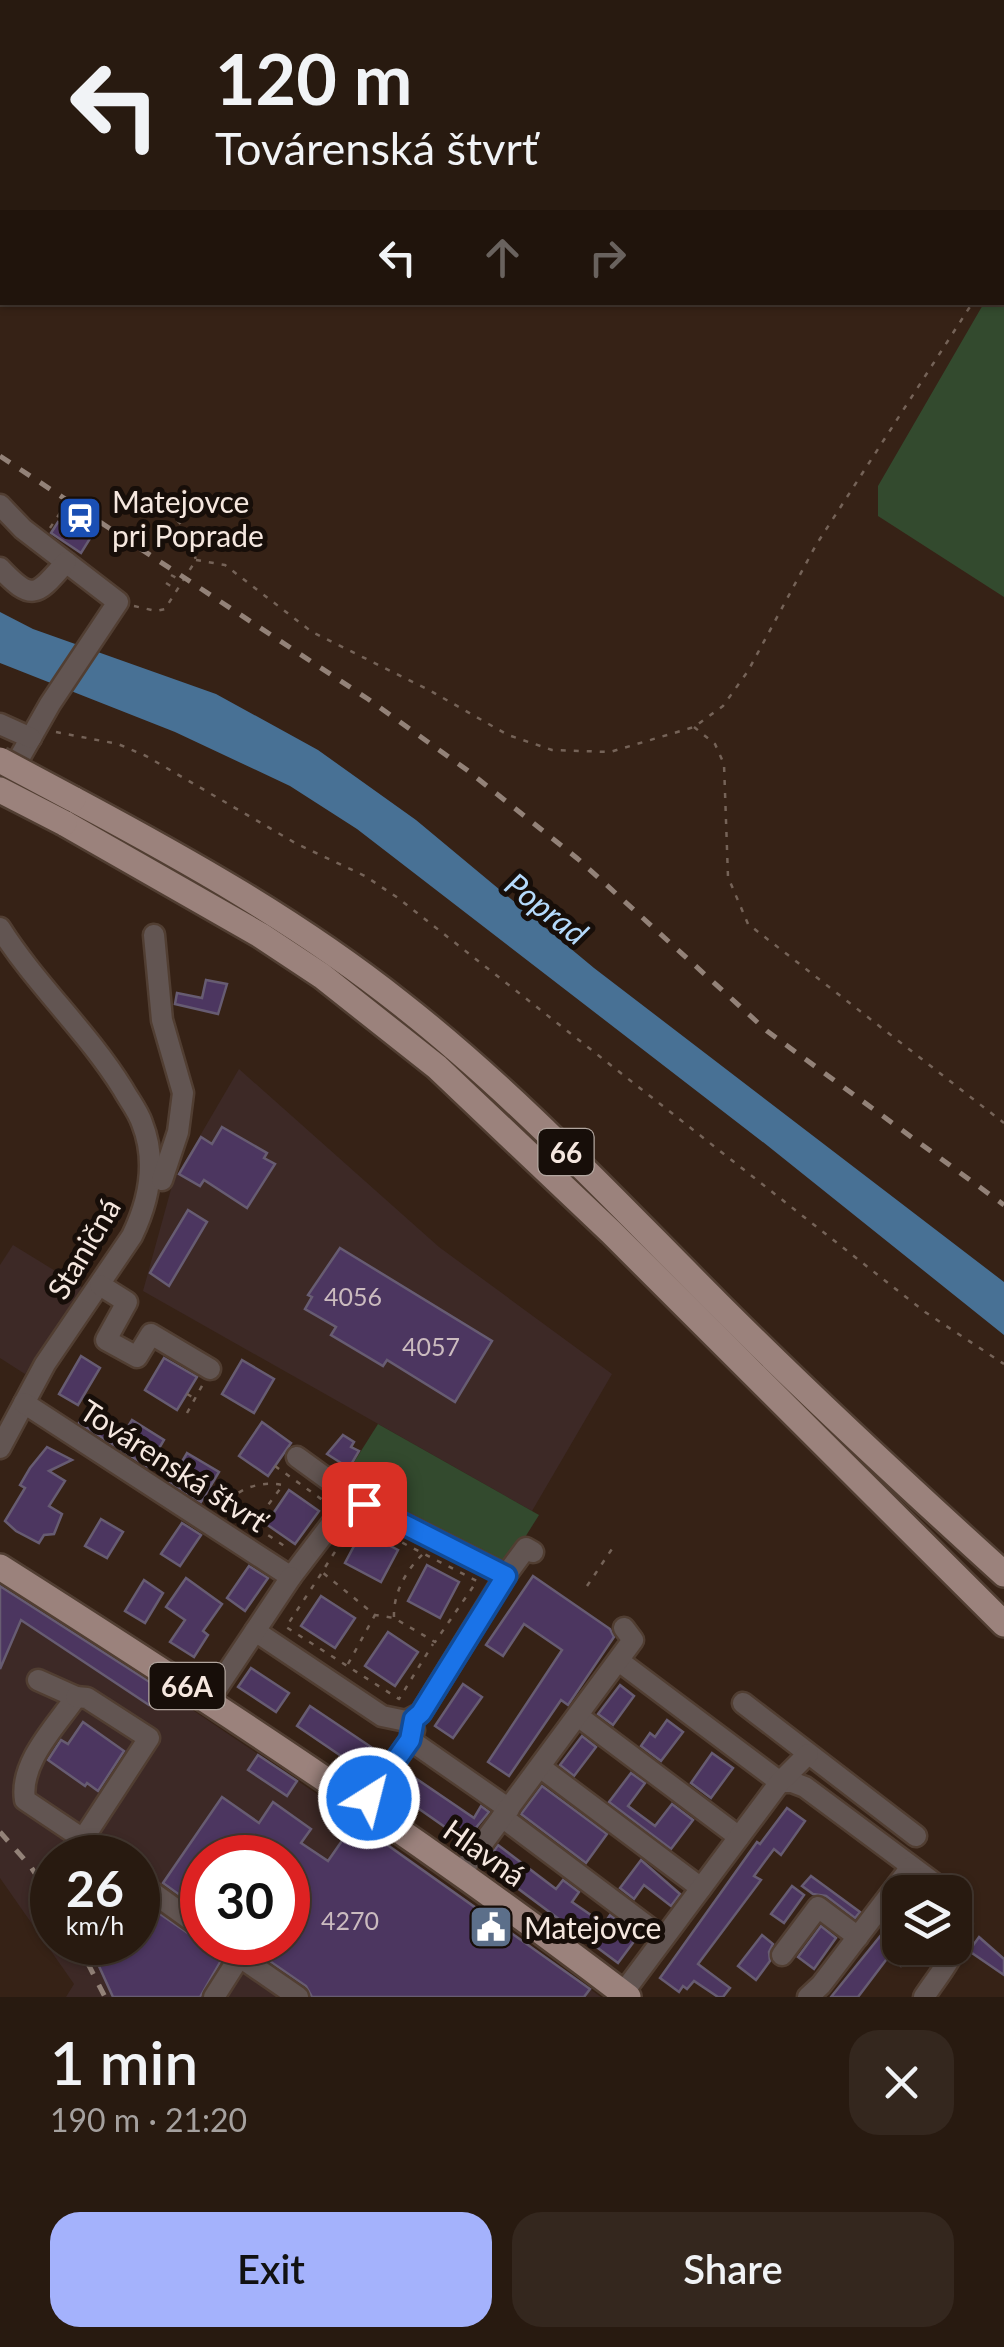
<!DOCTYPE html>
<meta charset="utf-8">
<style>
body{margin:0;font-family:Lato,sans-serif;background:#34271e;color:#f1f3f6;height:100vh;display:flex;flex-direction:column;font-size:38px;white-space:nowrap}
*{box-sizing:border-box;margin:0}
p{font-size:32px;color:#a5a19f}
.icon{flex:none;width:55px;height:55px;fill:none;stroke:currentColor;stroke-width:2;stroke-linecap:round;stroke-linejoin:round}
.map{position:relative;height:1997px;overflow:hidden}
.sheet{display:flex;flex-direction:column;background:#281a10;flex:1}
.sheet>*{flex:none}
.guide{position:absolute;left:0px;top:0px;width:1005px;height:305px;box-shadow:0 2px 8px #0004,0 0 0 2px #443830;background:#281a10;color:#f1f3f6;overflow:hidden}
.tools{position:absolute;left:882px;top:1875px;display:grid;gap:20px}
.tools a{display:grid;place-items:center;width:90px;height:90px;border-radius:20px;background:#281a10;box-shadow:0 2px 8px #0004,0 0 0 2px #443830;font-size:50px}
.speed{position:absolute;left:30px;top:1835px;display:flex;gap:20px;font-size:50px;font-weight:700;text-align:center}
.speed>*{display:grid;place-content:center;width:130px;height:130px;border-radius:50%;background:#281a10;box-shadow:0 2px 8px #0004,0 0 0 2px #443830;line-height:1}
.speed small{font-size:25px;font-weight:400}
.speed .limit{border:15px solid #d22;background:#fff;color:#111}
.pin{position:absolute;display:grid;place-items:center;width:85px;height:85px;color:#fff;margin:-42px;border-radius:20px;box-shadow:0 5px 15px #0006}
.me{position:absolute;width:110px;margin:-55px;rotate:36deg;stroke-linejoin:round;filter:drop-shadow(0 0 8px #0008)}
.turn{display:flex;align-items:center;gap:35px;height:210px;padding:0 50px;font-size:45px}
.turn .icon{width:130px;height:130px;stroke-width:2.5}
.turn b{display:block;font-size:70px;line-height:85px}
.lanes{display:flex;align-items:center;height:95px;padding:0 50px;background:#0003;justify-content:center;gap:50px;direction:ltr}
.lanes .off{opacity:.35}
.round{display:grid;place-items:center;flex:none;width:105px;height:105px;border-radius:30px;background:#34271e}
.overview{display:flex;align-items:center;justify-content:space-between;height:170px;padding:0 50px}
h1{font-size:60px;font-weight:600;line-height:75px}
.cta{display:flex;gap:20px;margin-top:auto;padding:20px 50px}
.cta a{flex:1;height:115px;border-radius:30px;background:#a4b2fc;color:#111;font-size:40px;font-weight:600;line-height:115px;text-align:center}
.cta a+a{background:#34271e;color:#f1f3f6}
.map>svg:first-child{display:block}
.industrial{fill:#3d2926;fill-rule:evenodd}
.green{fill:#334a2e}
.water{fill:#487195}
.building{fill:#4c3660;stroke:#675c72;stroke-width:2.5}
.lines{fill:none;stroke-linecap:round;stroke-linejoin:round}
.minor-casing{stroke:#513e32;stroke-width:25}
.major-casing{stroke:#513e32;stroke-width:30}
.path{stroke:#756358;stroke-width:2.5;stroke-dasharray:5 8;stroke-linecap:butt}
.minor{stroke:#625552;stroke-width:20}
.major{stroke:#9b827c;stroke-width:25}
.rail{stroke:#938278;stroke-width:5;stroke-dasharray:12 12;stroke-linecap:butt}
.major-bridge-casing{stroke:#513e32;stroke-width:30;stroke-linecap:butt}
.major-bridge{stroke:#9b827c;stroke-width:25}
.route-casing{stroke:#114b97;stroke-width:25}
.route{stroke:#1a73e8;stroke-width:18}
.labels{text-anchor:middle;dominant-baseline:central;stroke-width:10;stroke-linejoin:round;paint-order:stroke}
.number-label{font-size:25px;fill:#cbbbbf}
.shield{fill:#170e09;stroke:#b2a69f;stroke-width:2.5}
.shield-label{font-size:28px;font-weight:bold;fill:#f5e7df}
.poi-label{font-size:30px;fill:#f5e7df;stroke:#170e09;text-anchor:start}
.street-label{font-size:30px;fill:#f5e7df;stroke:#170e09}
.water-label{font-size:32px;font-style:italic;fill:#b5dafc;stroke:#170e09}
</style>
<div class="map">
<svg width="1004" height="1997" viewBox="0 0 1004 1997">
<rect width="100%" height="100%" fill="#362216"/>
<g class="industrial">
<path d="M 239,1069 L 439,1247 L 612,1374 L 532,1511 L 143,1291 L 173,1182 Z"/>
<path d="M 13,1245 L 83,1288 L 25,1374 L 0,1358 L 0,1265 Z"/>
<path d="M 0,1585 L 99,1647 L 363,1825 L 601,1997 L 66,1997 L 74,1984 L 0,1878 ZM 52,1858 L 138,1858 L 138,1942 L 52,1942 ZM 202,1858 L 288,1858 L 288,1942 L 202,1942 Z"/>
</g>
<g class="green">
<path d="M 1004,269 L 1004,597 L 878,516 L 878,486 L 984,303 L 1002,302 Z"/>
<path d="M 378,1424 L 539,1515 L 512,1558 L 502,1561 L 344,1478 Z"/>
</g>
<path class="water" d="M 0,612 L 33,629 L 216,694 L 318,750 L 416,820 L 594,968 L 1004,1282 L 1004,1335 L 768,1146 L 357,829 L 290,786 L 175,732 L 0,663 Z"/>
<g class="building">
<path d="M 58,522 L 77,535 L 80,530 L 91,537 L 81,553 L 51,533 Z"/>
<path d="M 206,980 L 227,984 L 218,1014 L 175,1004 L 177,993 L 202,998 Z"/>
<path d="M 222,1127 L 267,1153 L 264,1158 L 275,1164 L 247,1208 L 204,1180 L 200,1186 L 179,1174 L 201,1137 L 212,1144 Z"/>
<path d="M 188,1210 L 207,1222 L 169,1286 L 150,1273 Z"/>
<path d="M 340,1248 L 492,1341 L 455,1402 L 387,1360 L 383,1366 L 331,1335 L 336,1327 L 305,1309 L 312,1297 L 308,1295 Z"/>
<path d="M 81,1356 L 100,1368 L 78,1405 L 59,1394 Z"/>
<path d="M 164,1358 L 197,1377 L 177,1410 L 145,1390 Z"/>
<path d="M 242,1360 L 274,1379 L 254,1413 L 222,1394 Z"/>
<path d="M 83,1417 L 120,1440 L 132,1420 L 164,1440 L 148,1467 L 79,1423 Z"/>
<path d="M 262,1422 L 291,1443 L 268,1476 L 239,1456 Z"/>
<path d="M 343,1435 L 354,1442 L 351,1447 L 359,1451 L 349,1468 L 327,1454 Z"/>
<path d="M 47,1447 L 72,1460 L 49,1471 L 65,1481 L 49,1506 L 62,1514 L 54,1534 L 44,1535 L 39,1543 L 16,1531 L 5,1521 L 25,1488 L 20,1485 L 30,1468 Z"/>
<path d="M 187,1453 L 219,1472 L 201,1502 L 170,1482 Z"/>
<path d="M 289,1490 L 319,1511 L 295,1544 L 266,1524 Z"/>
<path d="M 101,1519 L 123,1532 L 107,1558 L 85,1546 Z"/>
<path d="M 182,1523 L 201,1535 L 180,1566 L 161,1554 Z"/>
<path d="M 362,1531 L 398,1550 L 381,1582 L 345,1563 Z"/>
<path d="M 427,1565 L 459,1582 L 440,1618 L 408,1601 Z"/>
<path d="M 249,1566 L 268,1578 L 245,1611 L 227,1598 Z"/>
<path d="M 533,1576 L 610,1629 L 614,1637 L 568,1705 L 561,1700 L 509,1776 L 488,1762 L 562,1650 L 524,1624 L 503,1656 L 486,1645 Z"/>
<path d="M 186,1578 L 222,1604 L 203,1631 L 208,1635 L 194,1657 L 170,1642 L 185,1620 L 166,1607 Z"/>
<path d="M 144,1580 L 163,1593 L 145,1623 L 125,1611 Z"/>
<path d="M 0,1586 L 159,1688 L 149,1705 L 21,1620 L 0,1669 Z"/>
<path d="M 321,1596 L 355,1618 L 335,1648 L 301,1626 Z"/>
<path d="M 388,1632 L 418,1652 L 395,1686 L 365,1666 Z"/>
<path d="M 251,1668 L 289,1693 L 276,1712 L 238,1687 Z"/>
<path d="M 463,1684 L 482,1697 L 453,1738 L 435,1726 Z"/>
<path d="M 620,1685 L 634,1696 L 613,1725 L 598,1714 Z"/>
<path d="M 310,1706 L 383,1755 L 369,1775 L 297,1726 Z"/>
<path d="M 667,1720 L 683,1732 L 661,1761 L 641,1746 L 650,1733 L 655,1737 Z"/>
<path d="M 83,1722 L 124,1751 L 98,1791 L 87,1783 L 85,1786 L 48,1760 L 61,1740 L 68,1744 Z"/>
<path d="M 582,1736 L 596,1747 L 574,1776 L 560,1765 Z"/>
<path d="M 712,1753 L 733,1768 L 711,1798 L 691,1783 Z"/>
<path d="M 258,1755 L 297,1781 L 287,1796 L 248,1770 Z"/>
<path d="M 405,1771 L 474,1818 L 481,1806 L 489,1812 L 465,1841 L 392,1790 Z"/>
<path d="M 631,1773 L 645,1783 L 628,1806 L 655,1826 L 672,1804 L 693,1820 L 671,1849 L 609,1802 Z"/>
<path d="M 542,1786 L 607,1834 L 586,1863 L 521,1814 Z"/>
<path d="M 222,1797 L 259,1823 L 273,1802 L 311,1829 L 301,1843 L 328,1861 L 355,1822 L 590,1989 L 584,1997 L 312,1997 L 306,1986 L 258,1953 L 263,1942 L 288,1942 L 288,1858 L 202,1858 L 202,1911 L 163,1883 Z"/>
<path d="M 787,1808 L 805,1821 L 781,1855 L 774,1849 L 765,1861 L 754,1876 L 761,1880 L 698,1964 L 730,1988 L 723,1997 L 718,1997 L 694,1981 L 687,1989 L 683,1986 L 679,1992 L 660,1978 L 757,1842 L 760,1844 Z"/>
<path d="M 498,1845 L 556,1889 L 563,1880 L 579,1892 L 572,1902 L 604,1924 L 610,1915 L 638,1936 L 618,1963 L 485,1864 Z"/>
<path d="M 641,1860 L 680,1894 L 671,1906 L 644,1885 L 634,1899 L 620,1888 Z"/>
<path d="M 811,1876 L 860,1912 L 855,1918 L 826,1896 L 813,1894 L 802,1886 Z"/>
<path d="M 792,1886 L 804,1895 L 784,1923 L 771,1914 Z"/>
<path d="M 138,1899 L 223,1957 L 200,1997 L 113,1997 L 88,1942 L 138,1942 Z"/>
<path d="M 890,1924 L 900,1932 L 900,1965 L 889,1956 L 858,1997 L 831,1997 Z"/>
<path d="M 821,1926 L 836,1938 L 814,1969 L 798,1957 Z"/>
<path d="M 762,1935 L 773,1944 L 769,1952 L 770,1961 L 756,1980 L 738,1966 Z"/>
<path d="M 979,1937 L 1004,1959 L 1004,1975 L 969,1951 Z"/>
</g>
<g class="lines">
<defs>
<g id="minor">
<path d="M 0,505 L 23,529 L 118,602 L 50,704 L 0,792"/>
<path d="M 0,568 C 33,603 37,595 66,562"/>
<path d="M 0,724 L 31,738"/>
<path d="M 0,928 C 36,985 87,1031 123,1089 C 129,1100 138,1111 142,1123 C 157,1161 149,1201 132,1236 L 45,1364 L 0,1448"/>
<path d="M 154,935 L 162,1020 L 183,1093 L 178,1132 L 162,1180"/>
<path d="M 100,1285 L 127,1302 L 106,1340 L 137,1357 L 151,1334 L 210,1369"/>
<path d="M 24,1403 L 291,1577 L 352,1497 L 506,1575 L 421,1713 L 406,1721 L 382,1716 L 255,1631"/>
<path d="M 297,1457 L 352,1497"/>
<path d="M 506,1575 L 526,1548 L 533,1552"/>
<path d="M 619,1661 L 780,1782"/>
<path d="M 38,1680 L 76,1697 C 56,1726 19,1763 25,1800 L 83,1839 L 102,1858"/>
<path d="M 76,1697 L 87,1698 L 149,1738 L 83,1839"/>
<path d="M 209,1700 L 291,1577"/>
<path d="M 743,1703 L 916,1836"/>
<path d="M 578,1716 L 739,1837"/>
<path d="M 410,1740 L 509,1809"/>
<path d="M 540,1767 L 701,1888"/>
<path d="M 780,1782 L 792,1782 L 805,1787 L 946,1892"/>
<path d="M 363,1807 L 410,1740 L 414,1730"/>
<path d="M 502,1817 L 663,1938"/>
<path d="M 460,1874 L 633,1640 L 624,1628"/>
<path d="M 138,1882 L 202,1928"/>
<path d="M 782,1955 L 818,1907 L 858,1937"/>
<path d="M 240,1957 L 298,1997"/>
<path d="M 623,1993 L 780,1782 L 808,1754"/>
<path d="M 214,1997 L 249,1942"/>
<path d="M 808,1997 L 821,1985 L 911,1867"/>
<path d="M 924,1997 C 942,1969 976,1935 955,1901"/>
</g>
<g id="major">
<path d="M 73,799 C 187,860 298,922 400,1003 C 515,1093 615,1201 718,1304 C 811,1397 907,1486 1004,1574"/>
<path d="M 64,823 L 260,935 L 322,976 L 437,1067 L 611,1232 L 1004,1624"/>
<path d="M 0,1567 C 214,1703 427,1843 628,1997"/>
</g>
</defs>
<use href="#minor" class="minor-casing"/>
<use href="#major" class="major-casing"/>
<g class="path">
<path d="M 1002,249 L 1004,247"/>
<path d="M 66,518 L 72,509"/>
<path d="M 50,528 L 60,513"/>
<path d="M 87,531 L 92,522"/>
<path d="M 196,560 L 225,565 L 312,632 L 429,690 L 508,735 L 552,750 L 610,752 L 694,727 L 723,706 L 748,671 L 816,545 L 973,302"/>
<path d="M 171,575 L 182,581"/>
<path d="M 166,583 L 177,590"/>
<path d="M 134,606 L 156,611 L 165,609 L 196,560 L 187,530 L 158,502"/>
<path d="M 694,727 L 715,744 L 724,764 L 728,877 L 748,924 L 1004,1123"/>
<path d="M 56,732 L 118,744 L 146,756 L 297,844 L 365,876 L 398,898 L 925,1312 L 1004,1364"/>
<path d="M 187,1394 L 194,1398"/>
<path d="M 187,1413 L 203,1384"/>
<path d="M 275,1466 L 324,1501"/>
<path d="M 356,1519 L 477,1581 L 435,1642 L 394,1618 L 375,1615 L 322,1572 Z"/>
<path d="M 253,1525 L 283,1485 C 261,1481 239,1487 224,1506 L 289,1549"/>
<path d="M 321,1574 L 286,1627 L 399,1699 L 433,1644"/>
<path d="M 587,1586 L 614,1546"/>
<path d="M 394,1617 C 393,1594 406,1570 423,1554"/>
<path d="M 348,1664 L 375,1615"/>
</g>
<use href="#minor" class="minor"/>
<use href="#major" class="major"/>
<g class="rail">
<path d="M 0,456 L 368,699 L 467,770 L 578,859 L 767,1031 L 1004,1205"/>
<path d="M 0,1832 L 31,1867 L 52,1899"/>
<path d="M 77,1942 L 105,1997"/>
</g>
<defs>
<g id="major-bridge">
<path d="M 0,760 L 73,799"/>
<path d="M 0,790 L 64,823"/>
</g>
</defs>
<use href="#major-bridge" class="major-bridge-casing"/>
<use href="#major-bridge" class="major-bridge"/>
</g>
<g class="lines">
<defs>
<path id="route" d="M 364,1504 L 506,1576 L 421,1713 L 414,1719 L 410,1740 L 369,1798"/>
</defs>
<use href="#route" class="route-casing"/>
<use href="#route" class="route"/>
</g>
<defs>
<symbol id="station-square" viewBox="-11 -11 22 22"><rect x="-9" y="-9" width="18" height="18" rx="4" fill="#1a4fb4" stroke="#170e09"/><path d="M-3-6H3Q5-6 5-4V2Q5 4 3 4L4.5 6H3L1.5 4h-3L-3 6H-4.5L-3 4Q-5 4-5 2V-4Q-5-6-3-6ZM-3.5-4v3h7v-3ZM-3.5 1v1.5H-2V1ZM2 1v1.5H3.5V1Z" fill="#fff"/></symbol>
<symbol id="civic-square" viewBox="-11 -11 22 22"><rect x="-9" y="-9" width="18" height="18" rx="4" fill="#5c6f8a" stroke="#170e09"/><path d="M-.6-6.5H3V-4.5H.6V-3L4-1V1h2V6H-6V1h2V-1L-.6-3ZM-1.2 2.5V6h2.4V2.5Z" fill="#fff"/></symbol>
</defs>
<g fill-rule="evenodd">
<use href="#station-square" x="55" y="493" width="50" height="50"/>
<use href="#civic-square" x="466" y="1902" width="50" height="50"/>
</g>
<g class="labels">
<g class="number-label">
<text x="353" y="1296">4056</text>
<text x="431" y="1346">4057</text>
<text x="350" y="1920">4270</text>
</g>
<g class="shield">
<rect x="538.5" y="1129" width="55" height="46" rx="8"/>
<rect x="149.5" y="1663" width="75" height="46" rx="8"/>
</g>
<g class="shield-label">
<text x="566" y="1152">66</text>
<text x="187" y="1686">66A</text>
</g>
<g class="poi-label">
<text x="112" y="501">Matejovce<tspan x="112" dy="34">pri Poprade</tspan></text>
<text x="524" y="1927">Matejovce</text>
</g>
<g class="street-label">
<text transform="translate(83 1248) rotate(-59)">Staničná</text>
<text transform="translate(174 1465) rotate(33)">Továrenská štvrť</text>
<text transform="translate(485 1852) rotate(35)">Hlavná</text>
</g>
<g class="water-label">
<text transform="translate(547 908) rotate(38)">Poprad</text>
</g>
</g>
</svg>
<div class="tools">
<a><svg class="icon" aria-label="layers" viewBox="0 0 24 24"><path d="M12 4l9 5-9 5-9-5zM3 14l9 5 9-5"/></svg></a>
</div>
<div class="speed"><div>26<small>km/h</small></div><div class="limit">30</div></div>
<div class="pin" style="left:364px;top:1504px;background:#d93025"><svg class="icon" aria-label="arrive" viewBox="0 0 24 24"><path d="M6 21V4h12l-3 4 3 4H6"/></svg></div>
<svg class="me" style="left:369px;top:1798px" viewBox="-20 -20 40 40"><circle r="17" fill="#1a73e8" stroke="#fff" stroke-width="3"/><path d="M0-11L8 9 0 5-8 9z" fill="#fff"/></svg>
<div class="guide">
<div class="turn"><svg class="icon" aria-label="left" viewBox="0 0 24 24"><path d="M17 20v-9H6M10 6l-5 5 5 5"/></svg><div><b>120 m</b>Továrenská štvrť</div></div>
<div class="lanes"><svg class="icon" aria-label="left" viewBox="0 0 24 24"><path d="M17 20v-9H6M10 6l-5 5 5 5"/></svg><svg class="icon off" aria-label="ahead" viewBox="0 0 24 24"><path d="M12 20V5M6 11l6-6 6 6"/></svg><svg class="icon off" aria-label="right" viewBox="0 0 24 24"><path d="M7 20v-9h11M14 6l5 5-5 5"/></svg></div>
</div>
</div>
<section class="sheet">
<div class="overview"><div><h1>1 min</h1><p>190 m · 21:20</p></div><a class="round"><svg class="icon" aria-label="close" viewBox="0 0 24 24"><path d="M6 6l12 12M18 6L6 18"/></svg></a></div>
<div class="cta"><a>Exit</a><a>Share</a></div>
</section>
